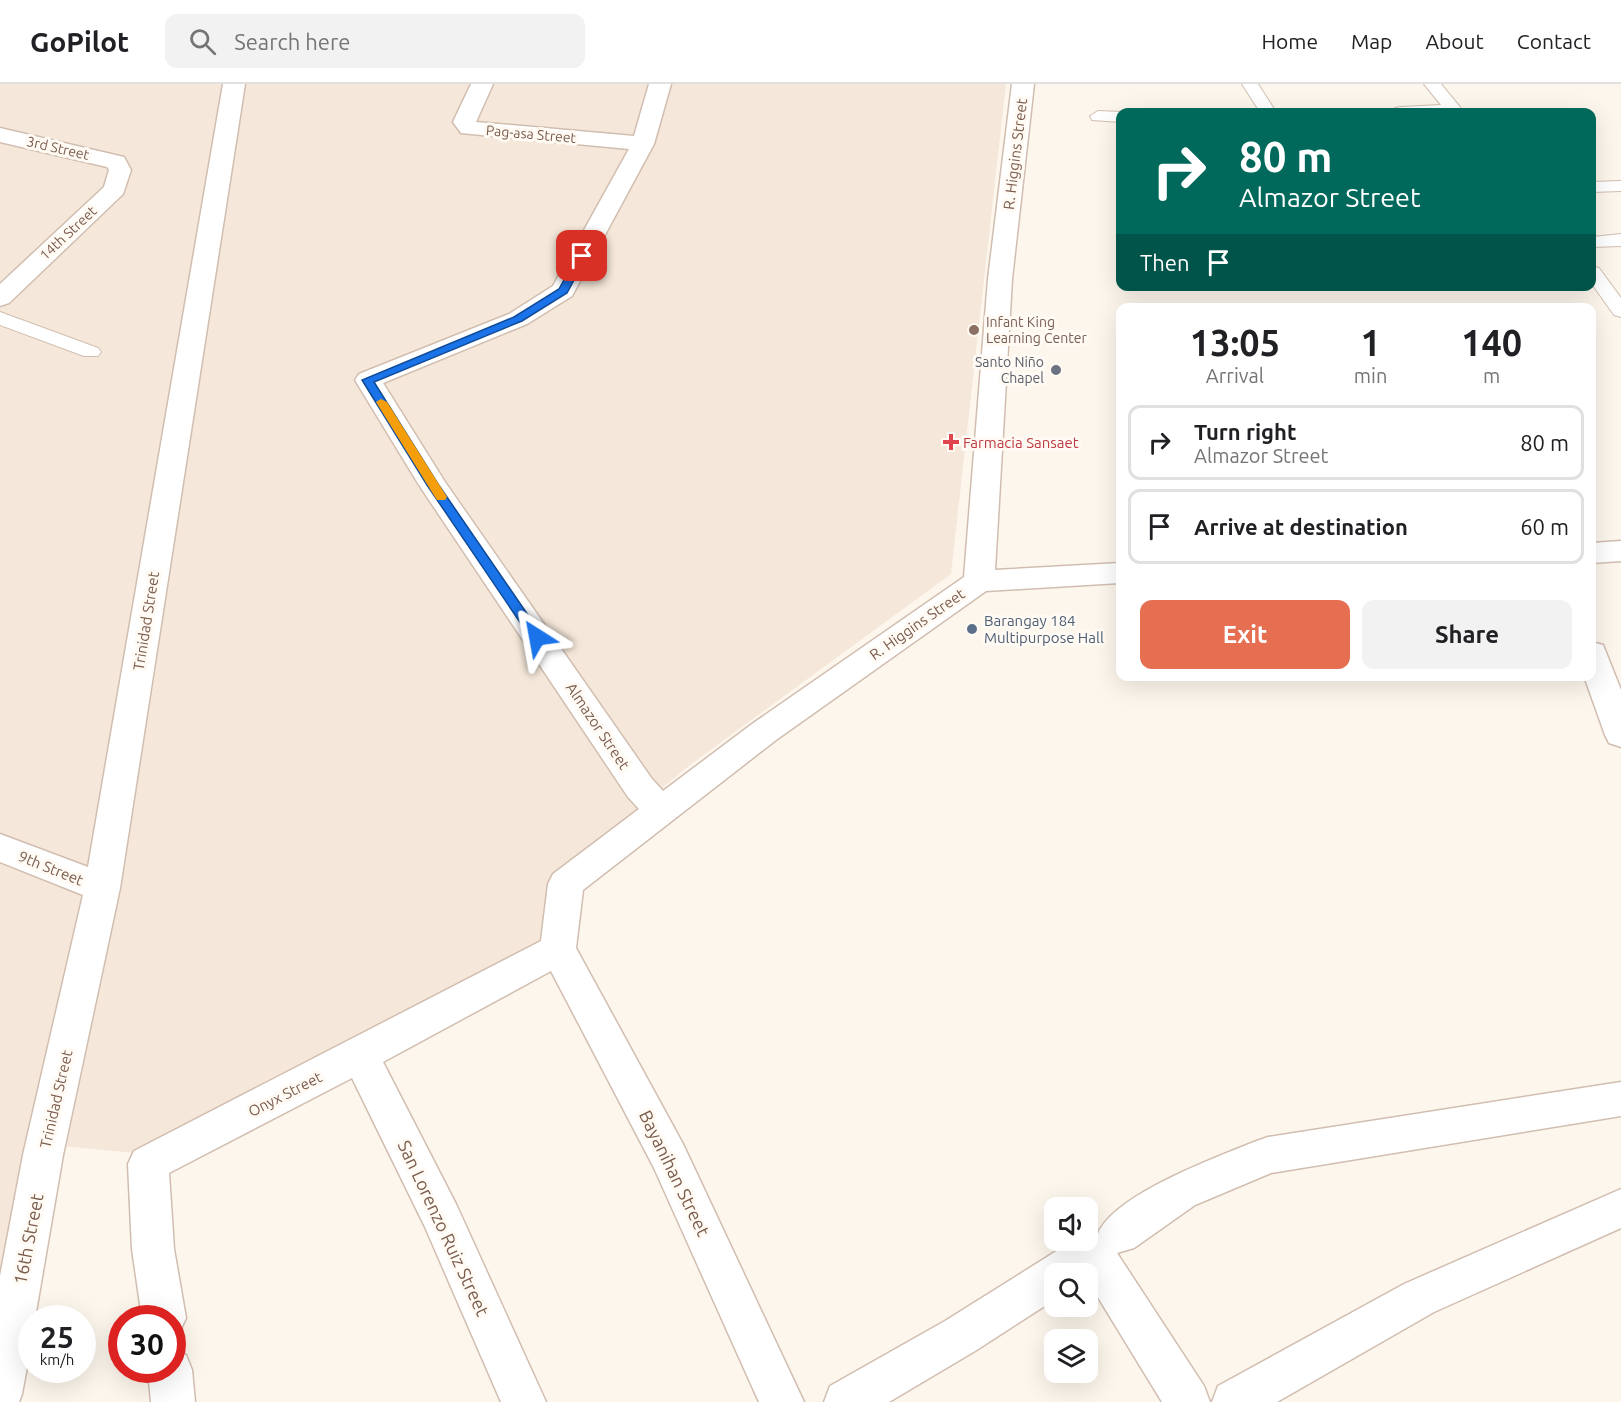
<!DOCTYPE html>
<meta charset="utf-8">
<style>
body{margin:0;font-family:Ubuntu,sans-serif;background:#f2f2f2;color:#202124;height:100vh;display:flex;flex-direction:column;font-size:22px;white-space:nowrap}
*{box-sizing:border-box;margin:0}
p{font-size:20px;color:#757577}
.icon{flex:none;width:33px;height:33px;fill:none;stroke:currentColor;stroke-width:2;stroke-linecap:round;stroke-linejoin:round}
.map{position:relative;flex:1;overflow:hidden}
.details{position:absolute;left:1116px;top:219px;width:480px;height:378px;display:flex;flex-direction:column;background:#fff;border-radius:12px;box-shadow:0 6px 24px #0002}
.details>*{flex:none}
.top-card{position:absolute;left:1116px;top:24px;width:480px;height:183px;border-radius:12px;box-shadow:0 6px 24px #0002;background:#00695c;color:#fff;overflow:hidden}
.controls{position:absolute;left:1044px;top:1113px;display:grid;gap:12px}
.controls a{display:grid;place-items:center;width:54px;height:54px;border-radius:12px;background:#fff;box-shadow:0 6px 24px #0002;font-size:30px}
.speed{position:absolute;left:18px;top:1221px;display:flex;gap:12px;font-size:30px;font-weight:700;text-align:center}
.speed>*{display:grid;place-content:center;width:78px;height:78px;border-radius:50%;background:#fff;box-shadow:0 6px 24px #0002;line-height:1}
.speed small{font-size:15px;font-weight:400}
.speed .limit{border:9px solid #d22;background:#fff;color:#111}
.pin{position:absolute;display:grid;place-items:center;width:51px;height:51px;color:#fff;margin:-26px;border-radius:12px;box-shadow:0 3px 9px #0006}
.me{position:absolute;width:66px;margin:-33px;rotate:326deg;stroke-linejoin:round;filter:drop-shadow(0 0 4px #0008)}
.turn{display:flex;align-items:center;gap:21px;height:126px;padding:0 24px;font-size:27px}
.turn .icon{width:78px;height:78px;stroke-width:2.5}
.turn b{display:block;font-size:42px;line-height:51px}
.then{display:flex;align-items:center;height:57px;padding:0 24px;background:#0003;gap:12px;font-size:22px}
.eta{display:flex;justify-content:space-evenly;align-items:center;height:102px;text-align:center}
.eta b{font-size:36px;font-weight:700;line-height:42px}
.primary-button{display:flex;gap:12px;margin-top:auto;padding:12px 24px}
.primary-button a{flex:1;height:69px;border-radius:12px;background:#e76f51;color:#fff;font-size:24px;font-weight:700;line-height:69px;text-align:center}
.primary-button a+a{background:#f2f2f2;color:#202124}
ul{padding:0;list-style:none}
li{display:flex;align-items:center;gap:18px;height:75px;margin:0 12px 9px;padding:0 12px;border:3px solid #e0e0e0;border-radius:12px}
li div{flex:1}
li b{display:block;font-size:22px}
li em{font-style:normal}
header{display:flex;align-items:center;gap:36px;box-sizing:border-box;height:84px;padding:0 30px;background:#fff;border-bottom:2px solid #e0e0e0}
header strong{font-size:28px}
nav{display:flex;gap:33px;margin-inline-start:auto;font-size:21px}
.search{width:420px;height:54px;background:#f2f2f2;display:flex;align-items:center;gap:15px;box-sizing:border-box;padding:0 21px;border-radius:12px;color:#757577;font-size:22px}
.map>svg:first-child{display:block}
.residential{fill:#f5e8da}
.lines{fill:none;stroke-linecap:round;stroke-linejoin:round}
.lane-casing{stroke:#d1beb0;stroke-width:2}
.street-casing{stroke:#d1beb0;stroke-width:3}
.lane{fill:#fff;fill-rule:evenodd}
.street{fill:#fff;fill-rule:evenodd}
.route{fill:#1a73e8;stroke:#114b97;stroke-width:1.5}
.slow{fill:#f59e0b}
.education-dot{fill:#8d6e63;stroke:#fffaf3;stroke-width:2}
.worship-dot{fill:#6b7280;stroke:#fffaf3;stroke-width:2}
.health-dot{fill:#e0444e;stroke:#fffaf3;stroke-width:2}
.service-dot{fill:#5c6f8a;stroke:#fffaf3;stroke-width:2}
.labels{text-anchor:middle;dominant-baseline:central;stroke-width:6;stroke-linejoin:round;paint-order:stroke}
.far-street-label{font-size:14px;fill:#7a5c4d;stroke:#fffaf3}
.far-education-label{font-size:14px;fill:#785e54;stroke:#fffaf3;text-anchor:start}
.far-worship-label{font-size:14px;fill:#5b616d;stroke:#fffaf3;text-anchor:end}
.street-label{font-size:15px;fill:#7a5c4d;stroke:#fffaf3}
.health-label{font-size:15px;fill:#be3a42;stroke:#fffaf3;text-anchor:start}
.service-label{font-size:15px;fill:#4e5e75;stroke:#fffaf3;text-anchor:start}
.near-street-label{font-size:18px;fill:#7a5c4d;stroke:#fffaf3}
</style>
<header>
<strong>GoPilot</strong>
<div class="search"><svg class="icon" aria-label="search" viewBox="0 0 24 24"><circle cx="10" cy="10" r="6"/><path d="M15 15l6 6"/></svg>Search here</div>
<nav><a>Home</a><a>Map</a><a>About</a><a>Contact</a></nav>
</header>
<div class="map">
<svg width="1621" height="1318" viewBox="0 0 1621 1318">
<rect width="100%" height="100%" fill="#fdf6ec"/>
<path class="residential" d="M 0,0 L 1006,0 L 951,490 L 690,681 L 553,794 L 543,868 L 146,1070 L 60,1062 L 0,1318 Z"/>
<g class="lines">
<defs>
<g id="lane">
<path d="M 1242,0 L 1258,0 L 1276,28 L 1260,28 Z"/>
<path d="M 1424,0 L 1441,0 L 1464,28 L 1393,28 L 1395,24 L 1401,23 L 1441,21 Z"/>
<path d="M 1098,27 L 1122,28 L 1120,38 L 1092,36 L 1090,32 Z"/>
<path d="M 1621,97 L 1621,107 L 1592,108 L 1592,98 Z"/>
<path d="M 1621,150 L 1621,162 L 1592,163 L 1592,153 Z"/>
<path d="M 1592,182 L 1599,184 L 1621,214 L 1621,233 L 1614,231 L 1592,200 Z"/>
<path d="M 0,228 L 98,264 L 101,268 L 98,272 L 84,272 L 0,241 Z"/>
</g>
<g id="street">
<path d="M 223,0 L 245,0 L 120,804 L 63,1071 L 35,1234 L 32,1234 L 32,1256 L 22,1310 L 19,1318 L 0,1318 L 0,1192 L 23,1071 L 83,811 L 0,778 L 0,750 L 88,783 Z"/>
<path d="M 471,0 L 493,0 L 476,38 L 634,52 L 649,0 L 671,0 L 654,60 L 572,212 L 527,240 L 383,299 L 445,398 L 652,695 L 663,707 L 752,640 L 964,493 L 988,195 L 1012,0 L 1034,0 L 1012,195 L 995,486 L 1120,479 L 1120,499 L 986,507 L 776,656 L 583,806 L 576,864 L 683,1060 L 804,1318 L 759,1318 L 654,1084 L 551,887 L 383,978 L 456,1120 L 546,1318 L 501,1318 L 425,1143 L 352,994 L 169,1089 L 174,1165 L 186,1234 L 179,1249 L 172,1251 L 172,1234 L 142,1234 L 132,1165 L 128,1080 L 134,1067 L 541,857 L 548,800 L 553,790 L 639,725 L 628,713 L 419,401 L 355,296 L 359,290 L 509,230 L 553,202 L 629,65 L 461,49 L 453,38 Z"/>
<path d="M 0,44 L 124,73 L 131,86 L 123,110 L 9,219 L 0,222 L 0,200 L 104,103 L 109,86 L 107,83 L 0,58 Z"/>
<path d="M 1621,457 L 1621,477 L 1592,479 L 1592,459 Z"/>
<path d="M 1592,558 L 1603,561 L 1621,606 L 1621,663 L 1609,659 L 1605,651 L 1584,592 L 1592,592 Z"/>
<path d="M 1621,998 L 1621,1032 L 1271,1089 L 1195,1121 L 1134,1164 L 1117,1169 L 1204,1302 L 1210,1318 L 1162,1318 L 1088,1197 L 1088,1190 L 1054,1190 L 1054,1216 L 975,1267 L 889,1318 L 824,1318 L 830,1302 L 945,1237 L 1074,1156 L 1088,1156 L 1088,1150 L 1093,1148 L 1098,1150 C 1113,1111 1215,1074 1254,1058 L 1268,1053 Z"/>
<path d="M 1621,1105 L 1621,1144 L 1434,1228 L 1277,1318 L 1212,1318 L 1218,1302 L 1404,1200 Z"/>
<path d="M 172,1265 L 186,1271 L 192,1286 L 195,1318 L 151,1318 L 148,1286 L 172,1286 Z"/>
</g>
</defs>
<use href="#lane" class="lane-casing"/>
<use href="#street" class="street-casing"/>
<use href="#lane" class="lane"/>
<use href="#street" class="street"/>
</g>
<path class="route" d="M 582,169 L 587,172 L 567,209 L 522,237 L 374,298 L 438,400 L 541,550 L 543,553 L 537,557 L 532,556 L 427,401 L 362,296 L 514,233 L 559,205 L 577,172 Z"/>
<path class="slow" d="M 381,315 L 387,318 L 447,413 L 445,416 L 437,416 L 435,413 L 376,318 Z"/>
<circle class="education-dot" cx="974" cy="246" r="6"/>
<circle class="worship-dot" cx="1056" cy="286" r="6"/>
<path class="health-dot" d="M948 349h6v6h6v6h-6v6h-6v-6h-6v-6h6z"/>
<circle class="service-dot" cx="972" cy="545" r="6"/>
<g class="labels">
<g class="far-street-label">
<text transform="translate(531 50) rotate(5)">Pag-asa Street</text>
<text transform="translate(58 64) rotate(13)">3rd Street</text>
<text transform="translate(68 149) rotate(-43)">14th Street</text>
</g>
<g class="far-education-label">
<text x="986" y="238">Infant King<tspan x="986" dy="16">Learning Center</tspan></text>
</g>
<g class="far-worship-label">
<text x="1044" y="278">Santo Niño<tspan x="1044" dy="16">Chapel</tspan></text>
</g>
<g class="street-label">
<text transform="translate(1015 70) rotate(-83)">R. Higgins Street</text>
<text transform="translate(146 537) rotate(-81)">Trinidad Street</text>
<text transform="translate(917 540) rotate(-35)">R. Higgins Street</text>
<text transform="translate(598 642) rotate(56)">Almazor Street</text>
<text transform="translate(51 784) rotate(22)">9th Street</text>
<text transform="translate(285 1010) rotate(-27)">Onyx Street</text>
<text transform="translate(56 1015) rotate(-77)">Trinidad Street</text>
</g>
<g class="health-label">
<text x="963" y="358">Farmacia Sansaet</text>
</g>
<g class="service-label">
<text x="984" y="536">Barangay 184<tspan x="984" dy="17">Multipurpose Hall</tspan></text>
</g>
<g class="near-street-label">
<text transform="translate(675 1089) rotate(64)">Bayanihan Street</text>
<text transform="translate(444 1144) rotate(65)">San Lorenzo Ruiz Street</text>
<text transform="translate(28 1155) rotate(-79)">16th Street</text>
</g>
</g>
</svg>
<div class="controls">
<a><svg class="icon" aria-label="sound" viewBox="0 0 24 24"><path d="M4 9h4l5-4v14l-5-4H4zM17 9q2 3 0 6"/></svg></a>
<a><svg class="icon" aria-label="search" viewBox="0 0 24 24"><circle cx="10" cy="10" r="6"/><path d="M15 15l6 6"/></svg></a>
<a><svg class="icon" aria-label="layers" viewBox="0 0 24 24"><path d="M12 4l9 5-9 5-9-5zM3 14l9 5 9-5"/></svg></a>
</div>
<div class="speed"><div>25<small>km/h</small></div><div class="limit">30</div></div>
<div class="pin" style="left:582px;top:172px;background:#d93025"><svg class="icon" aria-label="arrive" viewBox="0 0 24 24"><path d="M6 21V4h12l-3 4 3 4H6"/></svg></div>
<svg class="me" style="left:537px;top:553px" viewBox="-20 -20 40 40"><path d="M0-17L14 15 0 8-14 15z" fill="#1a73e8" stroke="#fff" stroke-width="4"/></svg>
<div class="top-card">
<div class="turn"><svg class="icon" aria-label="right" viewBox="0 0 24 24"><path d="M7 20v-9h11M14 6l5 5-5 5"/></svg><div><b>80 m</b>Almazor Street</div></div>
<div class="then">Then<svg class="icon" aria-label="arrive" viewBox="0 0 24 24"><path d="M6 21V4h12l-3 4 3 4H6"/></svg></div>
</div>
<section class="details">
<div class="eta">
<div><b>13:05</b><p>Arrival</p></div>
<div><b>1</b><p>min</p></div>
<div><b>140</b><p>m</p></div>
</div>
<ul>
<li><svg class="icon" aria-label="right" viewBox="0 0 24 24"><path d="M7 20v-9h11M14 6l5 5-5 5"/></svg><div><b>Turn right</b><p>Almazor Street</p></div><em>80 m</em></li>
<li><svg class="icon" aria-label="arrive" viewBox="0 0 24 24"><path d="M6 21V4h12l-3 4 3 4H6"/></svg><div><b>Arrive at destination</b></div><em>60 m</em></li>
</ul>
<div class="primary-button"><a>Exit</a><a>Share</a></div>
</section>
</div>
